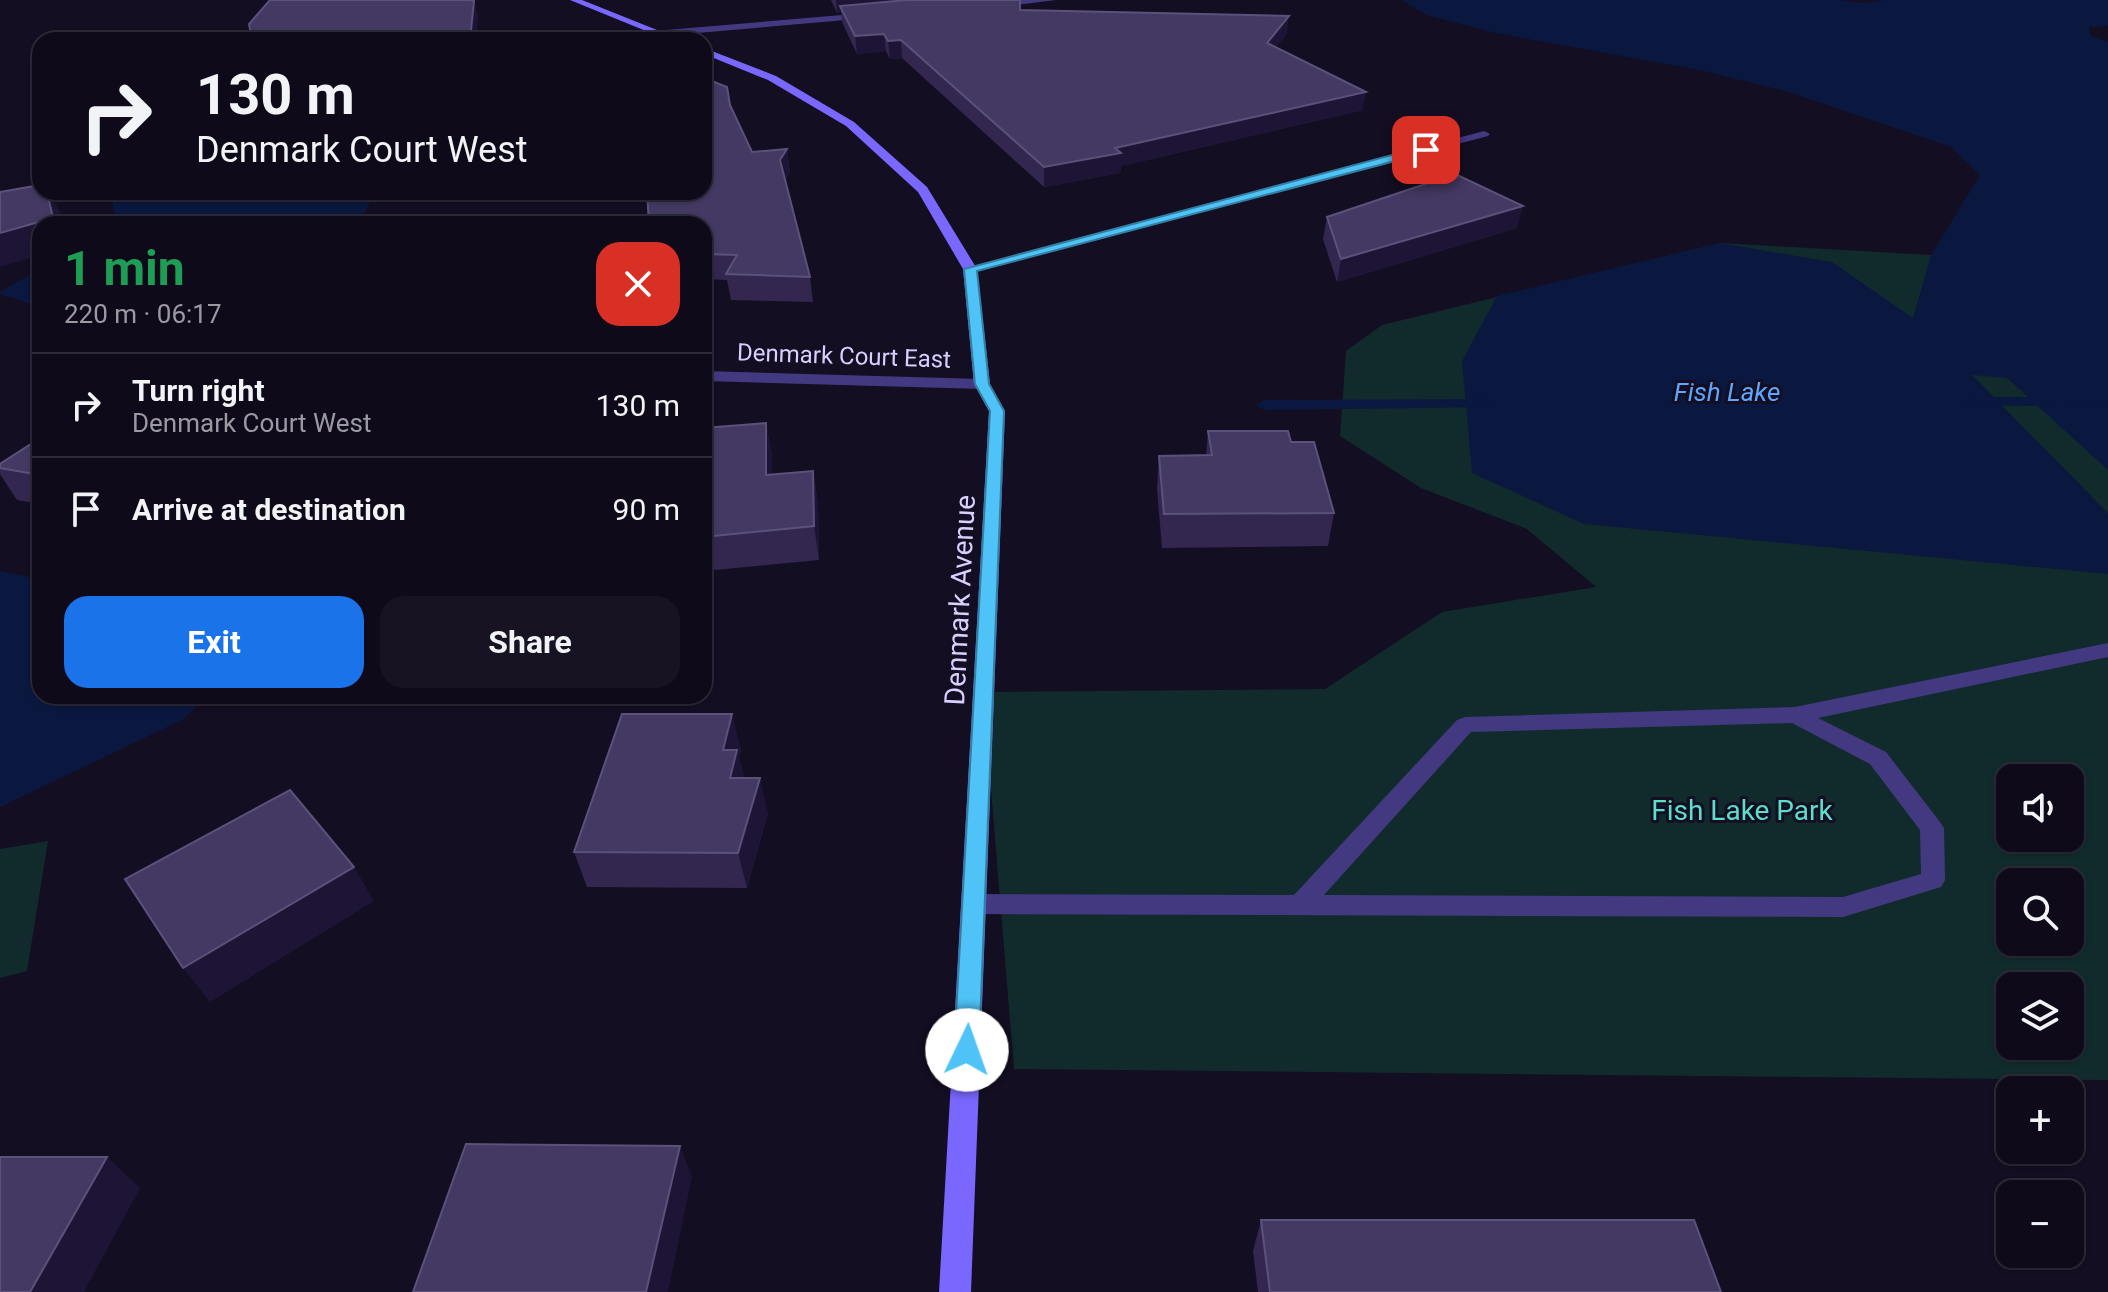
<!DOCTYPE html>
<meta charset="utf-8">
<style>
body{margin:0;font-family:Roboto,sans-serif;background:#171323;color:#f1f3f6;height:100vh;display:flex;flex-direction:column;font-size:30px;white-space:nowrap}
*{box-sizing:border-box;margin:0}
p{font-size:26px;color:#9b9aa2}
.icon{flex:none;width:44px;height:44px;fill:none;stroke:currentColor;stroke-width:2;stroke-linecap:round;stroke-linejoin:round}
.map{position:relative;flex:1;overflow:hidden}
.details{position:absolute;left:32px;top:216px;width:680px;height:488px;display:flex;flex-direction:column;background:#0e0a1a;border-radius:24px;box-shadow:0 2px 6px #0004,0 0 0 2px #2e2b39}
.details>*{flex:none}
.guide{position:absolute;left:32px;top:32px;width:680px;height:168px;border-radius:24px;box-shadow:0 2px 6px #0004,0 0 0 2px #2e2b39;background:#0e0a1a;color:#f1f3f6;overflow:hidden}
.controls{position:absolute;left:1996px;top:764px;display:grid;gap:16px}
.controls a{display:grid;place-items:center;width:88px;height:88px;border-radius:16px;background:#0e0a1a;box-shadow:0 2px 6px #0004,0 0 0 2px #2e2b39;font-size:40px}
.pin{position:absolute;display:grid;place-items:center;width:68px;height:68px;color:#fff;margin:-34px;border-radius:16px;box-shadow:0 4px 12px #0006}
.me{position:absolute;width:88px;margin:-44px;rotate:3deg;stroke-linejoin:round;filter:drop-shadow(0 0 6px #0008)}
.turn{display:flex;align-items:center;gap:28px;height:168px;padding:0 32px;font-size:36px}
.turn .icon{width:104px;height:104px;stroke-width:2.5}
.turn b{display:block;font-size:56px;line-height:68px}
.round{display:grid;place-items:center;flex:none;width:84px;height:84px;border-radius:24px;background:#171323}
.overview{display:flex;align-items:center;justify-content:space-between;height:136px;padding:0 32px}
h1{font-size:48px;font-weight:700;line-height:60px;color:#1e9e55}
.button{display:flex;gap:16px;margin-top:auto;padding:16px 32px}
.button a{flex:1;height:92px;border-radius:24px;background:#1a73e8;color:#fff;font-size:32px;font-weight:700;line-height:92px;text-align:center}
.button a+a{background:#171323;color:#f1f3f6}
ul{padding:0;list-style:none}
li{display:flex;align-items:center;gap:24px;height:104px;padding:0 32px;border-top:2px solid #2e2b39}
li div{flex:1}
li b{display:block;font-size:30px}
li em{font-style:normal}
.map>svg:first-child{display:block}
.green{fill:#112b2c;fill-rule:evenodd}
.water{fill:#0a1840}
.lines{fill:none;stroke-linecap:round;stroke-linejoin:round}
.stream{fill:#0a1840;fill-rule:evenodd}
.lane{fill:#433981;fill-rule:evenodd}
.street{fill:#433981;fill-rule:evenodd}
.secondary{fill:#7967fe;fill-rule:evenodd}
.wall{fill:#332750}
.shaded-wall{fill:#1e1536}
.building{fill:#443963;stroke:#5c517b;stroke-width:2}
.route{fill:#4fc3f7;stroke:#337fa1;stroke-width:2}
.labels{text-anchor:middle;dominant-baseline:central;stroke-width:6;stroke-linejoin:round;paint-order:stroke}
.far-street-label{font-size:24px;fill:#d9d0ff;stroke:#130e22}
.far-water-label{font-size:26px;font-style:italic;fill:#5ea5fe;stroke:#130e22}
.street-label{font-size:28px;fill:#d9d0ff;stroke:#130e22}
.park-label{font-size:28px;fill:#5cdeca;stroke:#130e22}
</style>
<div class="map">
<svg width="2108" height="1292" viewBox="0 0 2108 1292">
<rect width="100%" height="100%" fill="#130e22"/>
<g class="green">
<path d="M 1720,243 L 1931,255 L 2007,378 L 2108,449 L 2108,1080 L 1014,1069 L 983,692 L 1325,689 L 1442,612 L 1596,587 L 1527,529 L 1421,488 L 1340,436 L 1346,351 L 1382,325 ZM 2010,778 L 2070,778 L 2070,838 L 2010,838 ZM 2010,882 L 2070,882 L 2070,942 L 2010,942 ZM 2010,986 L 2070,986 L 2070,1046 L 2010,1046 Z"/>
<path d="M 48,841 L 27,971 L 0,978 L 0,849 Z"/>
</g>
<g class="water">
<path d="M 1402,0 L 1839,0 L 1861,3 L 1886,0 L 2108,0 L 2108,26 L 2089,27 L 2090,35 L 2108,42 L 2108,470 L 2007,378 L 1972,375 L 2108,513 L 2108,574 L 1584,524 L 1472,473 L 1462,361 L 1497,296 L 1720,243 L 1832,262 L 1913,318 L 1931,255 L 1980,175 L 1951,147 L 1789,92 L 1699,70 L 1495,33 L 1427,15 Z"/>
<path d="M 120,192 L 370,192 L 369,204 L 358,224 L 99,224 L 115,217 L 111,194 Z"/>
<path d="M 40,269 L 40,307 L 0,294 L 0,292 Z"/>
<path d="M 0,571 L 40,579 L 40,696 L 207,696 L 182,720 L 0,807 Z"/>
</g>
<g class="lines">
<g class="stream">
<path d="M 1972,397 L 2108,397 L 2108,407 L 1966,405 L 1964,402 Z"/>
<path d="M 1492,399 L 1498,401 L 1498,407 L 1264,410 L 1256,405 L 1264,400 Z"/>
</g>
<path class="lane" d="M 2108,643 L 2108,657 L 1818,718 L 1886,752 L 1940,822 L 1944,828 L 1945,880 L 1941,887 L 1843,917 L 974,914 L 965,911 L 962,904 L 965,897 L 974,894 L 1294,895 L 1457,720 L 1465,717 L 1795,707 ZM 1792,723 L 1870,764 L 1920,830 L 1921,874 L 1843,897 L 1324,895 L 1471,732 Z"/>
<g class="street">
<path d="M 1020,0 L 1056,0 L 993,8 L 989,5 Z"/>
<path d="M 866,13 L 869,18 L 617,40 L 578,40 L 583,37 Z"/>
<path d="M 1484,131 L 1490,134 L 1488,136 L 975,272 L 963,269 Z"/>
<path d="M 704,371 L 982,379 L 990,384 L 982,389 L 704,381 Z"/>
</g>
<g class="secondary">
<path d="M 570,0 L 582,0 L 682,40 L 668,40 Z"/>
<path d="M 704,48 L 776,76 L 854,122 L 927,187 L 977,269 L 990,384 L 1005,411 L 971,1292 L 939,1292 L 989,411 L 974,384 L 963,269 L 918,192 L 846,126 L 768,80 L 704,54 Z"/>
</g>
</g>
<g class="wall">
<path d="M 831,0 L 1020,0 L 1020,10 L 1287,33 L 1276,47 L 1363,110 L 1121,166 L 1120,173 L 1044,187 L 902,58 L 890,59 L 886,51 L 857,54 L 842,22 L 841,12 L 837,13 Z"/>
<path d="M 730,105 L 752,152 L 787,149 L 790,172 L 785,181 L 810,277 L 813,302 L 731,300 L 727,280 L 704,279 L 704,224 Z"/>
<path d="M 1327,217 L 1517,228 L 1337,282 L 1323,239 Z"/>
<path d="M 766,423 L 772,456 L 772,475 L 813,471 L 818,504 L 819,560 L 704,571 L 704,428 Z"/>
<path d="M 1208,431 L 1291,442 L 1334,513 L 1328,546 L 1162,548 L 1157,489 L 1159,456 L 1206,455 Z"/>
<path d="M 40,438 L 40,504 L 17,500 L 0,474 L 0,464 Z"/>
<path d="M 741,749 L 739,756 L 744,778 L 768,813 L 747,888 L 587,887 L 574,852 Z"/>
<path d="M 1261,1220 L 1721,1292 L 1258,1292 L 1253,1251 Z"/>
</g>
<g class="shaded-wall">
<path d="M 836,0 L 985,0 L 840,6 L 841,12 L 837,13 Z"/>
<path d="M 474,1 L 478,16 L 476,40 L 470,40 Z"/>
<path d="M 1289,16 L 1287,33 L 1265,61 L 1267,43 Z"/>
<path d="M 884,34 L 886,51 L 857,54 L 855,36 Z"/>
<path d="M 901,40 L 902,58 L 890,59 L 888,41 Z"/>
<path d="M 1366,92 L 1363,110 L 1121,166 L 1120,173 L 1044,187 L 1044,167 L 1115,148 Z"/>
<path d="M 787,149 L 790,172 L 784,184 L 780,160 Z"/>
<path d="M 47,192 L 49,192 L 60,212 L 63,224 L 40,224 L 40,255 L 0,267 L 0,233 Z"/>
<path d="M 1523,206 L 1517,228 L 1337,282 L 1341,259 Z"/>
<path d="M 766,423 L 772,456 L 772,508 L 766,475 Z"/>
<path d="M 813,471 L 818,504 L 819,560 L 814,526 Z"/>
<path d="M 732,714 L 741,749 L 739,756 L 746,784 L 739,813 L 723,750 Z"/>
<path d="M 760,778 L 768,813 L 747,888 L 738,853 Z"/>
<path d="M 354,867 L 374,901 L 210,1002 L 183,968 Z"/>
<path d="M 680,1146 L 692,1177 L 668,1292 L 646,1292 Z"/>
<path d="M 107,1157 L 140,1188 L 84,1292 L 30,1292 Z"/>
</g>
<g class="building">
<path d="M 270,0 L 471,0 L 474,1 L 470,40 L 252,40 L 249,24 Z"/>
<path d="M 907,0 L 1020,0 L 1020,10 L 1289,16 L 1267,43 L 1366,92 L 1115,148 L 1121,153 L 1044,167 L 901,40 L 888,41 L 884,34 L 855,36 L 840,6 Z"/>
<path d="M 704,78 L 727,87 L 730,105 L 752,152 L 787,149 L 780,160 L 810,277 L 726,274 L 737,255 L 704,254 L 704,224 L 649,224 L 647,192 L 704,192 Z"/>
<path d="M 1455,174 L 1523,206 L 1341,259 L 1327,217 Z"/>
<path d="M 40,185 L 40,192 L 47,192 L 53,218 L 0,233 L 0,192 Z"/>
<path d="M 766,423 L 766,475 L 813,471 L 814,526 L 704,537 L 704,428 Z"/>
<path d="M 1208,431 L 1288,431 L 1291,442 L 1314,442 L 1334,513 L 1164,514 L 1159,456 L 1212,455 Z"/>
<path d="M 40,438 L 40,475 L 0,468 L 0,464 Z"/>
<path d="M 622,714 L 732,714 L 723,750 L 737,750 L 730,778 L 760,778 L 738,853 L 574,852 Z"/>
<path d="M 290,790 L 354,867 L 183,968 L 125,879 Z"/>
<path d="M 466,1144 L 680,1146 L 646,1292 L 413,1292 Z"/>
<path d="M 0,1157 L 107,1157 L 30,1292 L 0,1292 Z"/>
<path d="M 1261,1220 L 1694,1220 L 1721,1292 L 1270,1292 Z"/>
</g>
<path class="route" d="M 1426,146 L 1431,150 L 1429,152 L 977,271 L 989,384 L 1004,411 L 979,1050 L 975,1058 L 967,1061 L 958,1058 L 954,1050 L 990,411 L 975,384 L 964,269 Z"/>
<g class="labels">
<g class="far-street-label">
<text transform="translate(844 356) rotate(2)">Denmark Court East</text>
</g>
<g class="far-water-label">
<text x="1727" y="392">Fish Lake</text>
</g>
<g class="street-label">
<text transform="translate(960 600) rotate(-87)">Denmark Avenue</text>
</g>
<g class="park-label">
<text x="1742" y="810">Fish Lake Park</text>
</g>
</g>
</svg>
<div class="controls">
<a><svg class="icon" aria-label="sound" viewBox="0 0 24 24"><path d="M4 9h4l5-4v14l-5-4H4zM17 9q2 3 0 6"/></svg></a>
<a><svg class="icon" aria-label="search" viewBox="0 0 24 24"><circle cx="10" cy="10" r="6"/><path d="M15 15l6 6"/></svg></a>
<a><svg class="icon" aria-label="layers" viewBox="0 0 24 24"><path d="M12 4l9 5-9 5-9-5zM3 14l9 5 9-5"/></svg></a>
<a>+</a>
<a>−</a>
</div>
<div class="pin" style="left:1426px;top:150px;background:#d93025"><svg class="icon" aria-label="arrive" viewBox="0 0 24 24"><path d="M6 21V4h12l-3 4 3 4H6"/></svg></div>
<svg class="me" style="left:967px;top:1050px" viewBox="-20 -20 40 40"><circle r="19" fill="#fff"/><path d="M0-13L10 11 0 6-10 11z" fill="#4fc3f7"/></svg>
<div class="guide">
<div class="turn"><svg class="icon" aria-label="right" viewBox="0 0 24 24"><path d="M7 20v-9h11M14 6l5 5-5 5"/></svg><div><b>130 m</b>Denmark Court West</div></div>
</div>
<section class="details">
<div class="overview"><div><h1>1 min</h1><p>220 m · 06:17</p></div><a class="round" style="background:#d93025;color:#fff"><svg class="icon" aria-label="close" viewBox="0 0 24 24"><path d="M6 6l12 12M18 6L6 18"/></svg></a></div>
<ul>
<li><svg class="icon" aria-label="right" viewBox="0 0 24 24"><path d="M7 20v-9h11M14 6l5 5-5 5"/></svg><div><b>Turn right</b><p>Denmark Court West</p></div><em>130 m</em></li>
<li><svg class="icon" aria-label="arrive" viewBox="0 0 24 24"><path d="M6 21V4h12l-3 4 3 4H6"/></svg><div><b>Arrive at destination</b></div><em>90 m</em></li>
</ul>
<div class="button"><a>Exit</a><a>Share</a></div>
</section>
</div>
